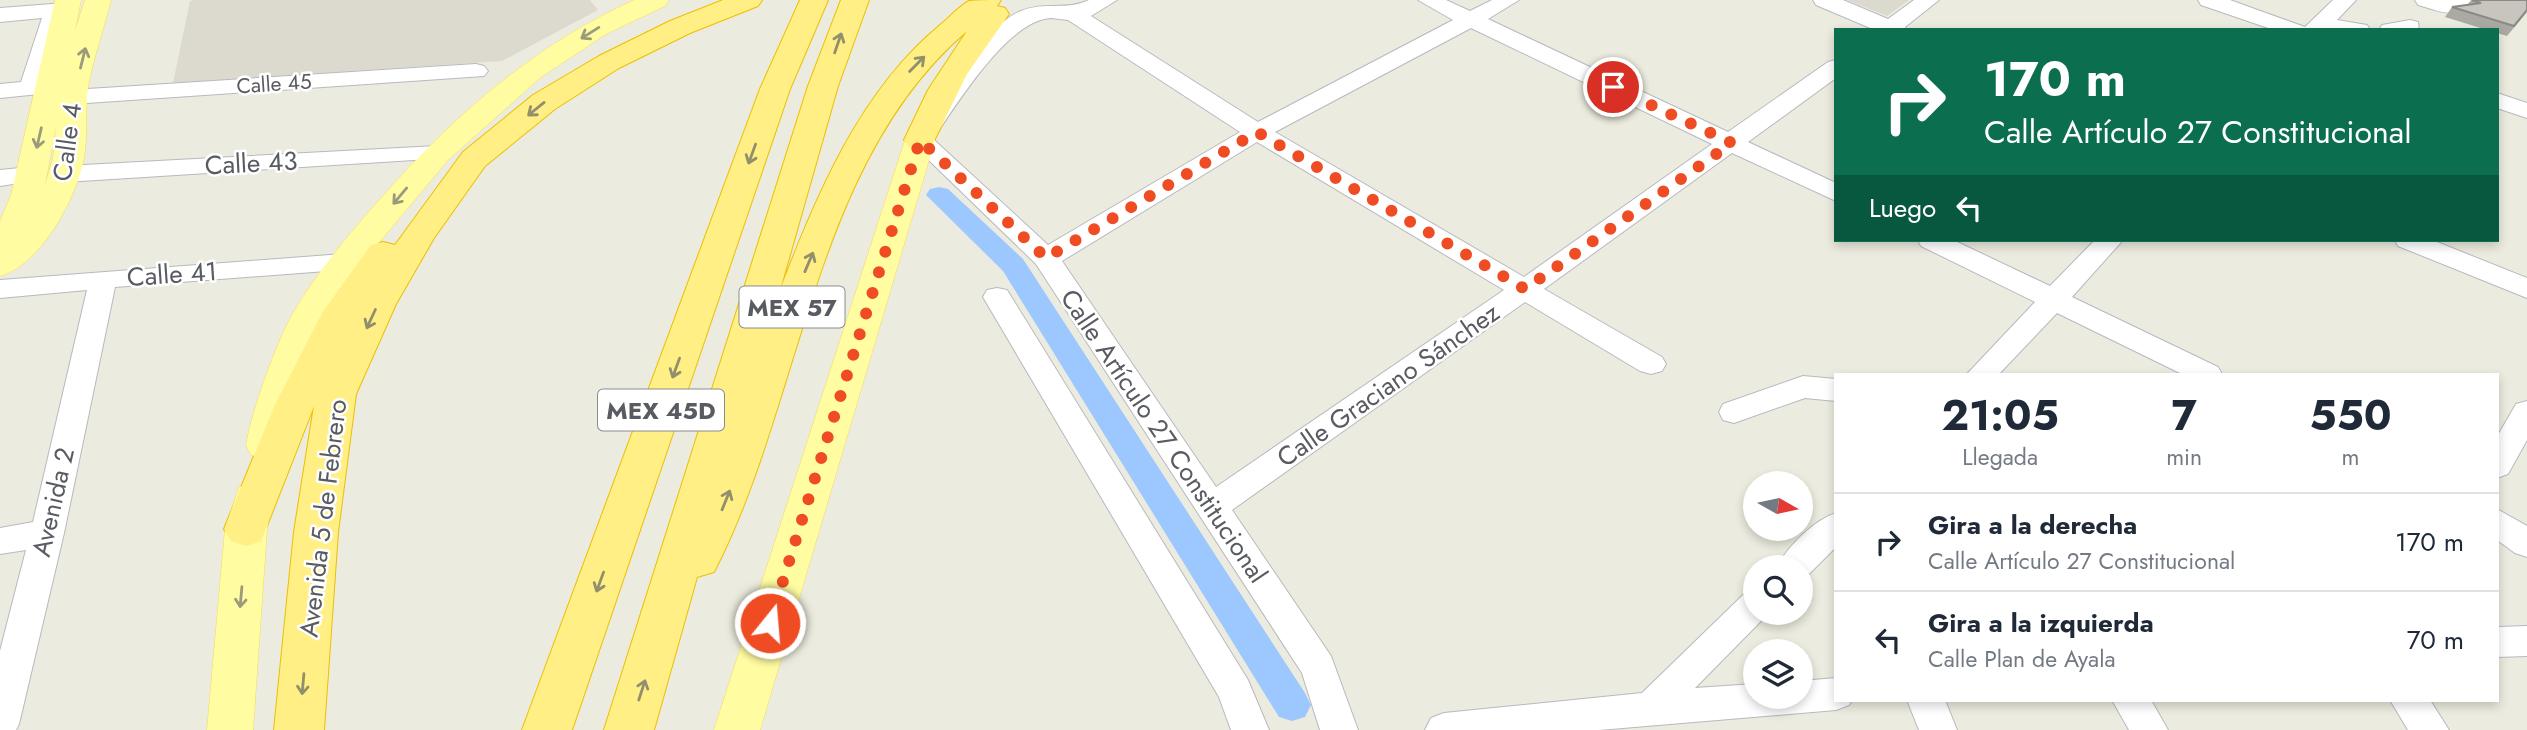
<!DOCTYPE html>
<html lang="es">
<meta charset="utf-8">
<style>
body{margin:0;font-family:Jost,sans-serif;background:#f6f6f7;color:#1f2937;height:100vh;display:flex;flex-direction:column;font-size:26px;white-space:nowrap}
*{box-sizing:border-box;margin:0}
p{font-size:23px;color:#747a83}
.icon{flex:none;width:38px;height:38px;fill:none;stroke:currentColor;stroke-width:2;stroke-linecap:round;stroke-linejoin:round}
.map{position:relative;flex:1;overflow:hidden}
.side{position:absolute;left:1834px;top:373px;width:665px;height:329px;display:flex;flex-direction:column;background:#fff;border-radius:0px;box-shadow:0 4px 10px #0003}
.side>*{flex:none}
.top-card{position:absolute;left:1834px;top:28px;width:665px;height:214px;border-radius:0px;box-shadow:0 4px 10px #0003;background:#0b6e4f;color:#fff;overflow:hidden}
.needle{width:46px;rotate:99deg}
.buttons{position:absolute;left:1743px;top:471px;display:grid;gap:14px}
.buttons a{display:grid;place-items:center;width:70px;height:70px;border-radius:50%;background:#fff;box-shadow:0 4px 10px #0003;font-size:35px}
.pin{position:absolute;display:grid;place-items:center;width:60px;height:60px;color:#fff;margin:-30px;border:4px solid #fff;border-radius:50%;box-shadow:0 2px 7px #0007}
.me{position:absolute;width:77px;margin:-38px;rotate:17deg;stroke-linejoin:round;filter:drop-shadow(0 0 5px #0008)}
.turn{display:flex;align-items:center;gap:24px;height:147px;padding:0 35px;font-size:32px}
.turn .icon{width:91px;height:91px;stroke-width:2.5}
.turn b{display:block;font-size:49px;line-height:60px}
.then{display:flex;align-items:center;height:66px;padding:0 35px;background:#0003;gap:14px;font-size:26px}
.eta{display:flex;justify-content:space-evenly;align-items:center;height:119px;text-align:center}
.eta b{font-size:42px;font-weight:700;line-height:49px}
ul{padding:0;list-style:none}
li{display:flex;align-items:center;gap:21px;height:98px;padding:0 35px;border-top:2px solid #e0e1e3}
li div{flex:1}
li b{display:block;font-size:26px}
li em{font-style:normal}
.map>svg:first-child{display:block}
.education{fill:#dcdace}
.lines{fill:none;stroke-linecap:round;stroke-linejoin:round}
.canal{fill:#9dc8ff;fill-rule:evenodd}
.minor-casing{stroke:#b7b9bf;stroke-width:2}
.major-casing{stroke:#f6dc4f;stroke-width:1}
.highway-casing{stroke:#ecbf00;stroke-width:2}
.minor{fill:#fff;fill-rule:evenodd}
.major{fill:#fffca2;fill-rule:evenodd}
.highway{fill:#ffef84;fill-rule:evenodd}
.wall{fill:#aba9a3}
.building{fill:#c7c5bd;stroke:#8b8a84;stroke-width:2}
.oneway{stroke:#9b9b7b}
.oneway2{stroke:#928f6d}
.route{stroke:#ef4c23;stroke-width:12;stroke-dasharray:0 21.6}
.labels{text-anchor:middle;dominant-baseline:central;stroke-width:5;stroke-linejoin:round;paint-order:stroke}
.far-street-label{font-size:21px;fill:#585b61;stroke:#fff}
.shield{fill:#fff;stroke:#8a8c90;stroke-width:2}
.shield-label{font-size:24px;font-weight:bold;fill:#585b61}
.street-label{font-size:26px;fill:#585b61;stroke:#fff}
</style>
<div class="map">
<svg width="2527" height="730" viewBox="0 0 2527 730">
<rect width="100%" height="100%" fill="#ecebdf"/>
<g class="education">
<path d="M 194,0 L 590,0 L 598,10 L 502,61 L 173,83 L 190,1 Z"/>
<path d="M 1847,0 L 1909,0 L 1887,16 Z"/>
</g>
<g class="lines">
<path class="canal" d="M 939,187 L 948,189 L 1023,259 L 1305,693 L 1311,705 L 1305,717 L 1292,721 L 1279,717 L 1003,271 L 926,195 L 930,189 Z"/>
<defs>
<g id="minor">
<path d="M 1089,0 L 1117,0 L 1091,16 L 1258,122 L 1453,20 L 1418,0 L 1446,0 L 1470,11 L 1492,0 L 1519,0 L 1488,19 L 1728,132 L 1828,62 L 1836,60 L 1836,78 L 1748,142 L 1836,183 L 1836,201 L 1732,153 L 1544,289 L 1662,357 L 1666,364 L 1662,371 L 1651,374 L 1640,371 L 1525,302 L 1232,510 L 1331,656 L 1358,730 L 1320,730 L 1302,673 L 1036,264 L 908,140 C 931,106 984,26 1021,11 C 1045,1 1066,11 1089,0 ZM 1051,18 L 1068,20 L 1240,132 L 1048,245 L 933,139 C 956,105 1008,20 1051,18 ZM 1471,28 L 1712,144 L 1524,277 L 1275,132 ZM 1257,142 L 1504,290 L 1216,487 L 1062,261 Z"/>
<path d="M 1813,0 L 1843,0 L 1888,19 L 1914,0 L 1939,0 L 1905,27 L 1907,30 L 1875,30 L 1816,5 Z"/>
<path d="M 2198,0 L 2230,0 L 2305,27 L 2333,0 L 2356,0 L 2337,20 L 2367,25 L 2370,30 L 2274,30 L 2201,5 Z"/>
<path d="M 2415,0 L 2471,0 C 2456,21 2440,11 2418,5 Z"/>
<path d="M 65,3 L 76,10 L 65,17 L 44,80 L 59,82 L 63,87 L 59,92 L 0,98 L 0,84 L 21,82 L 42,18 L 0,22 L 0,8 Z"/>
<path d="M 2410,20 L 2418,22 L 2419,30 L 2379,30 L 2382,25 Z"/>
<path d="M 476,64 L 484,66 L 488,71 L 484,76 L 72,104 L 64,102 L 60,97 L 64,92 L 72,90 Z"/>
<path d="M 2497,93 L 2527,103 L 2527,118 L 2497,108 Z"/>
<path d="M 437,146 L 446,148 L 449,153 L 446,158 L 65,182 L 56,179 L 52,174 L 56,169 L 65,166 Z"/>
<path d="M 30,167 L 39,170 L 43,175 L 39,180 L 0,186 L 0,170 Z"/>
<path d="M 1918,240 L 1953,240 L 2050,286 L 2095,240 L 2123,240 L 2072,297 L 2218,367 L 2222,374 L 2182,374 L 2057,313 L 1999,374 L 1967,374 L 2035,302 L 1921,246 Z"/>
<path d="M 2395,240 L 2432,240 L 2527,278 L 2527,298 L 2398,246 Z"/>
<path d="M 343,254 L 353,257 L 357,263 L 353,269 L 115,287 L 64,533 L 19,724 L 16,730 L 0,730 L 0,651 L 26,550 L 0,554 L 0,528 L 33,522 L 87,290 L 0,298 L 0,280 Z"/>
<path d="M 997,288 L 1007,290 L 1248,680 L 1269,730 L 1231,730 L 1219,697 L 983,297 L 987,290 Z"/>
<path d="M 1803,376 L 1836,379 L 1836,401 L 1805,398 L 1734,423 L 1723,420 L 1719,412 L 1723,404 Z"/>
<path d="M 2527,401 L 2527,440 L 2508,474 L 2497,478 L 2497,437 L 2516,404 Z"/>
<path d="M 2497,509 L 2527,526 L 2527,557 L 2515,553 L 2497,540 Z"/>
<path d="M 1836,513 L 1836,547 L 1806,577 L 1801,578 L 1801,567 L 1777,567 C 1787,547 1814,520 1836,513 Z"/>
<path d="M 1755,591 L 1755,612 L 1769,612 L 1767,615 L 1695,688 L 1755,684 L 1755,696 L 1801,696 L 1801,681 L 1836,678 L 1836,700 L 1852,700 L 1849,705 L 1836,710 L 1599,730 L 1425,730 L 1431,718 L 1444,713 L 1642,693 L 1743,595 Z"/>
<path d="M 2527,626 L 2527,656 L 2497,657 L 2497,627 Z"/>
<path d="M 1907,700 L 1945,700 L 1957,730 L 1919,730 Z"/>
<path d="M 2112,700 L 2151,700 L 2168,730 L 2129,730 Z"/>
<path d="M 2390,700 L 2430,700 L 2449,730 L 2408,730 Z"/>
</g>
<g id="major">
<path d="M 55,0 L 81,0 L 75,31 L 85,0 L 111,0 C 104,29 93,58 88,88 C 85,112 88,135 84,158 C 77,197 41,265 0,276 L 0,221 L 11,195 ZM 56,127 L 53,158 L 45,185 Z"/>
<path d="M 634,0 L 669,0 L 665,6 L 606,34 L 541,77 L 448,160 L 356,270 L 326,318 L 279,455 L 265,459 L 251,455 L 246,445 C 252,411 275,346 292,315 C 315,275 344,240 375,205 C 450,119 530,48 634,0 Z"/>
<path d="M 920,131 L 931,134 L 935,140 L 760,730 L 714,730 L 905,140 L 909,134 Z"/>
<path d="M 253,483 L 267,487 L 273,498 L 267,529 L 253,730 L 207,730 L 225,529 L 239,487 Z"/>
</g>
<g id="highway">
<path d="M 723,0 L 762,0 L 758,6 L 690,33 L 619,68 L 555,109 L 485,166 L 434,238 L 396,304 L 356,394 L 338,532 L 324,730 L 274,730 L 294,532 L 314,406 L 261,541 L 246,546 L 231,541 L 224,529 L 274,407 L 322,313 L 371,245 L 383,242 L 395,245 L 463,152 L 533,95 L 599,56 L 670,21 Z"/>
<path d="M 800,0 L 828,0 L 790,89 L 572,730 L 522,730 L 760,89 Z"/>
<path d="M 841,0 L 869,0 L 838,86 L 780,290 C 817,195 859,92 940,25 C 949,18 959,6 969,1 C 977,0 992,0 1001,0 L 997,6 L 1005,8 L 1009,14 L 967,74 L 931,147 L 920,150 L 909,147 L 904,140 L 928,90 L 967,31 C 812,163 803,400 714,572 L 697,577 L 654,730 L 604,730 L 808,86 Z"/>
</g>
</defs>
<use href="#minor" class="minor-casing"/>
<use href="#major" class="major-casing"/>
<use href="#highway" class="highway-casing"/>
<use href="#minor" class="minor"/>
<use href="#major" class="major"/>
<use href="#highway" class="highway"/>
</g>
<path class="wall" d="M 2472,0 L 2527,0 L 2527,12 L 2507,36 L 2497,33 L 2497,30 L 2487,30 L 2445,17 L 2452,7 L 2468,5 Z"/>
<path class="building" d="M 2472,0 L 2527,0 L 2527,10 L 2514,26 L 2452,7 L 2481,3 Z"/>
<defs><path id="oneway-shaft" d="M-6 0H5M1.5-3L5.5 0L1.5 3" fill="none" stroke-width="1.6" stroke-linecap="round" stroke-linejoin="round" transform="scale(1.75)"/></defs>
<g class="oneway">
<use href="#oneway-shaft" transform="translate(590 33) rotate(148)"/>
<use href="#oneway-shaft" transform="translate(83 58) rotate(-76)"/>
<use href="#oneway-shaft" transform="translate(39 138) rotate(103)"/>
<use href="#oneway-shaft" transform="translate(400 196) rotate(130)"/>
<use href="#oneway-shaft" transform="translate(241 597) rotate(95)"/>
</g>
<g class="oneway2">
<use href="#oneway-shaft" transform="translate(838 43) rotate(-71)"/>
<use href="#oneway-shaft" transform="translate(917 64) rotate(-45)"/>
<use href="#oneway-shaft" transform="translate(536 109) rotate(141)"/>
<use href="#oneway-shaft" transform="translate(752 154) rotate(110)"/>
<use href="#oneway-shaft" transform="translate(809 262) rotate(-67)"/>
<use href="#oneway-shaft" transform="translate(371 319) rotate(115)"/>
<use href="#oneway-shaft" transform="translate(676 368) rotate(110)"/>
<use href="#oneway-shaft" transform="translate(726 500) rotate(-68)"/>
<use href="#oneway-shaft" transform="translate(600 582) rotate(110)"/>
<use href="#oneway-shaft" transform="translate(303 684) rotate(95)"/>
<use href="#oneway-shaft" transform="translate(642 690) rotate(-72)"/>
</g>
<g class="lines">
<path class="route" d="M 770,623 L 920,140 L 1046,258 L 1257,132 L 1525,289 L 1732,143 L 1613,87"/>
</g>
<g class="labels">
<g class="far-street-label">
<text transform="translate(274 84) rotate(-4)">Calle 45</text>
</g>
<g class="shield">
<rect x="739.5" y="286.5" width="105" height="41" rx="5"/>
<rect x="598" y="389.5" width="126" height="41" rx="5"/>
</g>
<g class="shield-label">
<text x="792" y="307">MEX 57</text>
<text x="661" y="410">MEX 45D</text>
</g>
<g class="street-label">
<text transform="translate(67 142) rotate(-82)">Calle 4</text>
<text transform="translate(251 163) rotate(-3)">Calle 43</text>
<text transform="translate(172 274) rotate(-4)">Calle 41</text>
<text transform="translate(1388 385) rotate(-35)">Calle Graciano Sánchez</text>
<text transform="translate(1164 436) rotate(56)">Calle Artículo 27 Constitucional</text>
<text transform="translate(53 502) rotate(-77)">Avenida 2</text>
<text transform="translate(323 518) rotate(-83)">Avenida 5 de Febrero</text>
</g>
</g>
</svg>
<div class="buttons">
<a><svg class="needle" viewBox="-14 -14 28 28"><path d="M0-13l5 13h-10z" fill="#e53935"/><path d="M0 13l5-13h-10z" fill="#747a83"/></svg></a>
<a><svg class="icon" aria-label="search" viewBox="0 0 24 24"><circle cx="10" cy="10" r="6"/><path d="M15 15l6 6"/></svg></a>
<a><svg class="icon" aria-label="layers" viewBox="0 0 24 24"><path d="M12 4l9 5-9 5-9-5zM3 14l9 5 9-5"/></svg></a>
</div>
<div class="pin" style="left:1613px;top:87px;background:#d93025"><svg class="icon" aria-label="arrive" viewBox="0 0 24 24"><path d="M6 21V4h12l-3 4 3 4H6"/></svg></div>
<svg class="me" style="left:770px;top:623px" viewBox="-20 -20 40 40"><circle r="17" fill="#ef4c23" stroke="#fff" stroke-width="3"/><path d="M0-11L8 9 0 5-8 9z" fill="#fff"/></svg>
<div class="top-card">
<div class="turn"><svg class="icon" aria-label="right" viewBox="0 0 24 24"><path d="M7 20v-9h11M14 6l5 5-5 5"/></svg><div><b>170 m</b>Calle Artículo 27 Constitucional</div></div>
<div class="then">Luego<svg class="icon" aria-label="left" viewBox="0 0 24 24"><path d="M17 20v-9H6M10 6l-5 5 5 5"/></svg></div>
</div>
<section class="side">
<div class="eta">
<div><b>21:05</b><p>Llegada</p></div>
<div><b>7</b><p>min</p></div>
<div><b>550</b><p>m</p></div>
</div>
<ul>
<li><svg class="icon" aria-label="right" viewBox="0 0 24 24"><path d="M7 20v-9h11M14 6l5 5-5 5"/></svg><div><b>Gira a la derecha</b><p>Calle Artículo 27 Constitucional</p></div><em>170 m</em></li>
<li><svg class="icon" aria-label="left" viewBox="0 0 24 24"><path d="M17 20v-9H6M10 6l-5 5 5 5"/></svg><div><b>Gira a la izquierda</b><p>Calle Plan de Ayala</p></div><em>70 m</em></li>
</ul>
</section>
</div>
